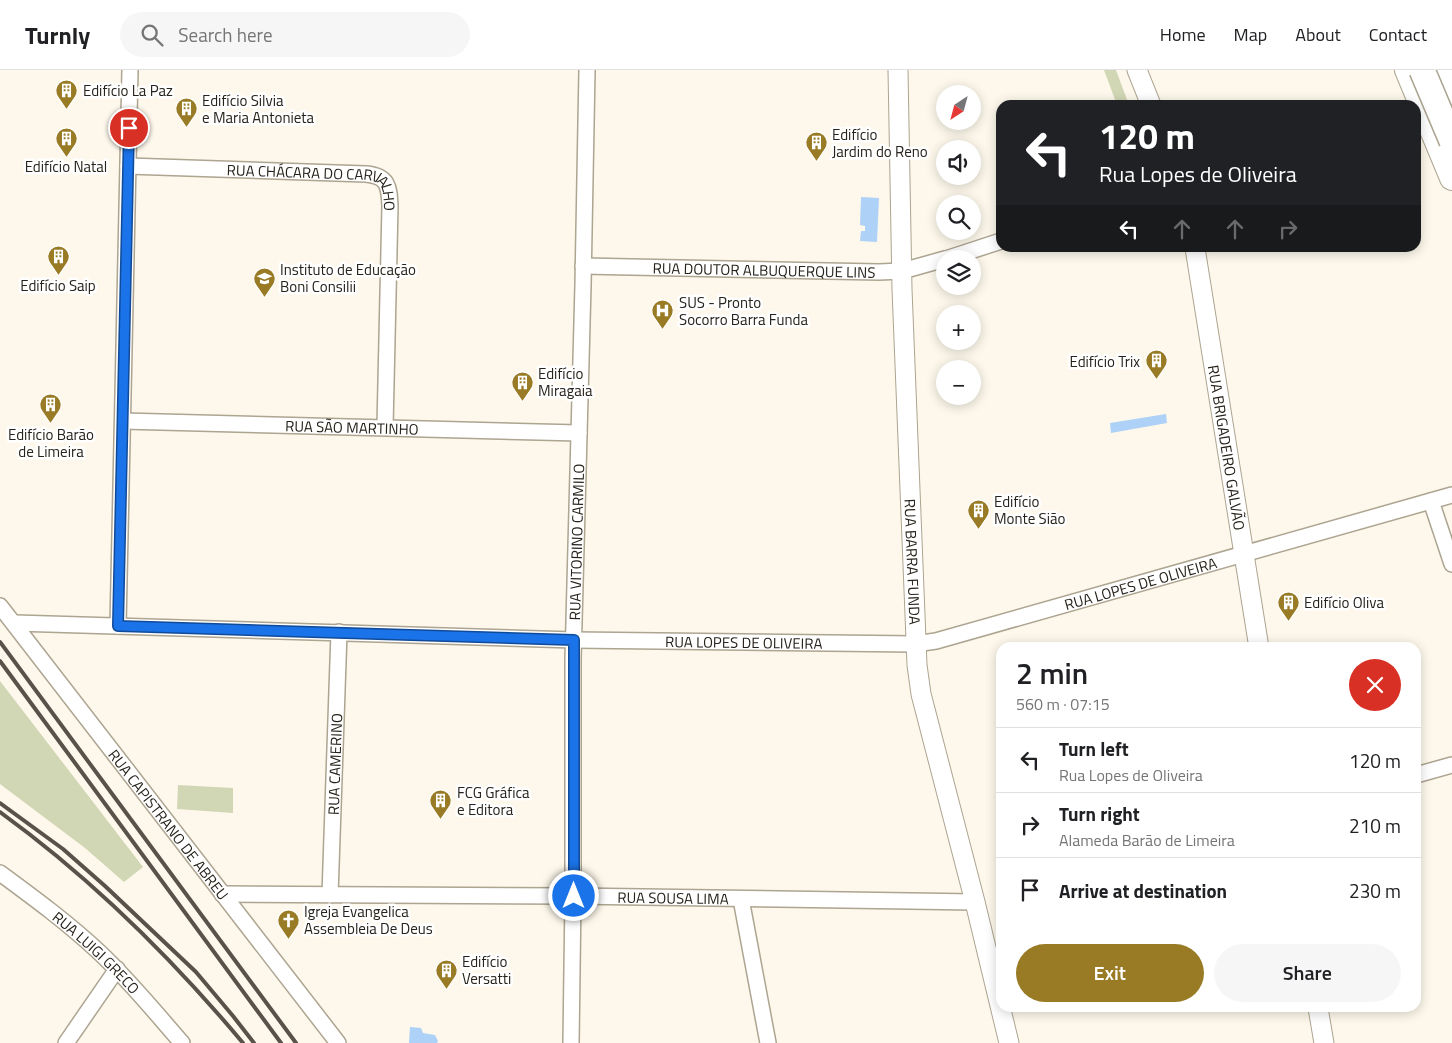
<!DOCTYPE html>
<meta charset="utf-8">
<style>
body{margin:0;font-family:"Titillium Web",sans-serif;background:#f6f6f6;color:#202124;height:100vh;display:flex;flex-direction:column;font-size:19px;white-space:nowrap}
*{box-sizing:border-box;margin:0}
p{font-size:16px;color:#757577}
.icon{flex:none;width:28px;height:28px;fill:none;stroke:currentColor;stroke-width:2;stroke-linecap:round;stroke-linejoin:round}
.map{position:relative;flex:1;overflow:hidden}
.drawer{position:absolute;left:996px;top:572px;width:425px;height:370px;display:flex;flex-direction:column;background:#fff;border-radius:15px;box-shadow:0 2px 12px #0003}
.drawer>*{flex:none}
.hud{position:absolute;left:996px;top:30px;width:425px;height:152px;border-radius:15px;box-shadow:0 2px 12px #0003;background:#202124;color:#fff;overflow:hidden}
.needle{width:32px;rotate:216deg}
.controls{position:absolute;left:936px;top:15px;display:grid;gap:10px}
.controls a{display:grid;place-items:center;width:45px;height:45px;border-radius:50%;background:#fff;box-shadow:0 2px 12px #0003;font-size:25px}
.pin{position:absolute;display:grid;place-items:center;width:42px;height:42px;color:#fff;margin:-21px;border:2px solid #fff;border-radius:50%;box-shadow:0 1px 5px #0007}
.me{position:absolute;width:55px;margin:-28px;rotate:0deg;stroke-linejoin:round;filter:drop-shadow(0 0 4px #0008)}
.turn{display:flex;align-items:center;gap:18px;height:105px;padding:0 20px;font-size:22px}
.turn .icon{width:65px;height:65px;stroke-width:2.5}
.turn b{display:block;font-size:35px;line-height:42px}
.lanes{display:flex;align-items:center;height:48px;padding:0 20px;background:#0003;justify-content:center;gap:25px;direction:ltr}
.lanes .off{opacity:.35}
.round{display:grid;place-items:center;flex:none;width:52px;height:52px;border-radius:26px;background:#f6f6f6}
.overview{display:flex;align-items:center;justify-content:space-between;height:85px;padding:0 20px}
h1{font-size:30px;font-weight:600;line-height:38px}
.action{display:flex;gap:10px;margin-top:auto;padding:10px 20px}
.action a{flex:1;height:58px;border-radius:30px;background:#987b24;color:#fff;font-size:20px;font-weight:600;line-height:58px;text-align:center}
.action a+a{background:#f6f6f6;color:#202124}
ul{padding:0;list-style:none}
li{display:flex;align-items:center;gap:15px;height:65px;padding:0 20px;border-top:1px solid #e0e0e0}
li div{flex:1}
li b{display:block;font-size:19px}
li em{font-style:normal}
header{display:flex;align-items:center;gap:30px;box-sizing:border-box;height:70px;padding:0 25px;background:#fff;border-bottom:1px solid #e0e0e0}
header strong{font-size:24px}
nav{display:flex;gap:28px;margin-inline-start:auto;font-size:18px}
.search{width:350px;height:45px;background:#f6f6f6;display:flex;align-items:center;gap:12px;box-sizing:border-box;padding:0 18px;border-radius:28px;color:#757577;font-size:19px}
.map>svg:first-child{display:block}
.green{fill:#d1d7b4}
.water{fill:#add1f7}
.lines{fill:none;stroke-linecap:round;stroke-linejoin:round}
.minor-casing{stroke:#ada491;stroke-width:18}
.tertiary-casing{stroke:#ada491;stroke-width:21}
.primary-casing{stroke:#ada491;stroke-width:26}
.trunk-casing{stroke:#ada491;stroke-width:28}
.minor{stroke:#fff;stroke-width:15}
.tertiary{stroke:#fff;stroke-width:19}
.primary{stroke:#fff;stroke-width:24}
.trunk{stroke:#fff;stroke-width:25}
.rail{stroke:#57534a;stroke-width:4}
.trunk-bridge-casing{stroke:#ada491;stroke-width:28;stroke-linecap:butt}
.trunk-bridge{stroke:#fff;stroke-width:25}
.route-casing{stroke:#114b97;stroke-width:12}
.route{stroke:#1a73e8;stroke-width:9}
.labels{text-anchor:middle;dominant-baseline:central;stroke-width:5;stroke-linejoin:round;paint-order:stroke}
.poi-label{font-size:15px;fill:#27231c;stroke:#fff;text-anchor:start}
.street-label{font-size:15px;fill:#27231c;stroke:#fff}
</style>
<header>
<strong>Turnly</strong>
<div class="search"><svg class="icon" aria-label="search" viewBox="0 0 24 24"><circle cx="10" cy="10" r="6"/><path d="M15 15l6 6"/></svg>Search here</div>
<nav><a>Home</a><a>Map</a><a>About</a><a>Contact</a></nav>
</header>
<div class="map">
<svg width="1452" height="973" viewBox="0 0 1452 973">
<rect width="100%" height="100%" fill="#fdf8eb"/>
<g class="green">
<path d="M 1104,0 L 1116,0 L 1129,35 L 1117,35 Z"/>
<path d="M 0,611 L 143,797 L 124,812 L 85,778 L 0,714 Z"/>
<path d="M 178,715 L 233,718 L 233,743 L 177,739 Z"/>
</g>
<g class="water">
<path d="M 861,127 L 879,128 L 877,172 L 860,171 L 861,161 L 865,161 L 865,156 L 860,155 Z"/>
<path d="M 1166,344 L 1167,353 L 1111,363 L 1110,353 Z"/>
<path d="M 410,957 L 421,958 L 423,963 L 435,965 L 438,971 L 437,973 L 409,973 Z"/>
</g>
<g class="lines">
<defs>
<g id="minor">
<path id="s1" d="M 128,96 L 366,104 C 388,106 389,116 390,136 L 385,357"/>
<path d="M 946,189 L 1001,171"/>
<path id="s2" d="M 583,196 L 879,202 L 902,201 L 945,189"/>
<path id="s3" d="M 123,351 L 579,363"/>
<path d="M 1431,431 L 1452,494"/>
<path id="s4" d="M 0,536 L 338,973"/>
<path id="s5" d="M 15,553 L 574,570 L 915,574 L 936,571 L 1452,425"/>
<path d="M 118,556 L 130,0"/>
<path d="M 1416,705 L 1452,695"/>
<path id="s6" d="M 0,803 C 34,828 68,853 99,882 C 129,910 155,942 182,973"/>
<path id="s7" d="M 222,824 L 573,826 L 975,832"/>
<path id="s8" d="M 330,825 L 339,562"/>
<path d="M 741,829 L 768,973"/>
<path d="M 66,973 L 117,899"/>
<path id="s9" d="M 571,973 L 573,826 L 573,589 L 583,215 L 587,0"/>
</g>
<g id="tertiary">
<path id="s10" d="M 898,0 L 902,219 L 917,595 L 921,624 L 975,832 L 1009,973"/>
<path d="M 1137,0 L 1151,35"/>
<path id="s11" d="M 1195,178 L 1259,578"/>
<path d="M 1318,938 L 1324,973"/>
</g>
<path id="primary" d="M 1407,0 L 1452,108"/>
<path id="trunk" d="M 1443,0 L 1452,22"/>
</defs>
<use href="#minor" class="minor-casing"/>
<use href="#tertiary" class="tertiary-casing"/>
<use href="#primary" class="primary-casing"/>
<use href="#trunk" class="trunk-casing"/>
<use href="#minor" class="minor"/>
<use href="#tertiary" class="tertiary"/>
<use href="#primary" class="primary"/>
<use href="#trunk" class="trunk"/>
<g class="rail">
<path d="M 0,572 L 296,973"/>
<path d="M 0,591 L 281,973"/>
<path d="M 0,733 L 63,779 L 105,816 L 196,902 L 233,946 L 254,973"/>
<path d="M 0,742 C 91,808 171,887 243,973"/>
</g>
<defs>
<path id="trunk-bridge" d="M 1422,0 L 1452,71"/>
</defs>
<use href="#trunk-bridge" class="trunk-bridge-casing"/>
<use href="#trunk-bridge" class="trunk-bridge"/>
</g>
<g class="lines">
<defs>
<path id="route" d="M 129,58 L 118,556 L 574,570 L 574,826"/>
</defs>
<use href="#route" class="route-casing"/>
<use href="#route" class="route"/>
</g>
<defs>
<symbol id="building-pin" viewBox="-11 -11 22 30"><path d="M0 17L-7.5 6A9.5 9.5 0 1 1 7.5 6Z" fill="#987b24" stroke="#fff"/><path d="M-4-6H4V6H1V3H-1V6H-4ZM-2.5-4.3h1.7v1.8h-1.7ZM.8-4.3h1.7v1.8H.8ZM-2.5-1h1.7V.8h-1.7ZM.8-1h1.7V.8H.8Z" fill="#fff"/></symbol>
<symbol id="school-pin" viewBox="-11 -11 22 30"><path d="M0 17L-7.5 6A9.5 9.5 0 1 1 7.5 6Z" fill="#987b24" stroke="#fff"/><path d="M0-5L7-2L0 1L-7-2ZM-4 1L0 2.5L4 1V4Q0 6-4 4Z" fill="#fff"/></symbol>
<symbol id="hospital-pin" viewBox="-11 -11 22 30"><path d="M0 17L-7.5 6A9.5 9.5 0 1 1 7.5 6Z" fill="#987b24" stroke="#fff"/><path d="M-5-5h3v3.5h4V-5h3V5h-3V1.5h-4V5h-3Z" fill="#fff"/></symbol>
<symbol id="church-pin" viewBox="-11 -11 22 30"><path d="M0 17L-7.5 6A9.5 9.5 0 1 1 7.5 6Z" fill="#987b24" stroke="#fff"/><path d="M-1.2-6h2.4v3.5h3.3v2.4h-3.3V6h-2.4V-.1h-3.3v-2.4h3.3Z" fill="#fff"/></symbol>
</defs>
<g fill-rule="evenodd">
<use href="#building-pin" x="54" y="8" width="25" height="34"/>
<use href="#building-pin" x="174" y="26" width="25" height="34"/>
<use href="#building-pin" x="54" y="56" width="25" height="34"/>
<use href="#building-pin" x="804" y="60" width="25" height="34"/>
<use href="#building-pin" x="46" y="174" width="25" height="34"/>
<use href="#school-pin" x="252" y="196" width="25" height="34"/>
<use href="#hospital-pin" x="650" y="228" width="25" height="34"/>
<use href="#building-pin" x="1144" y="278" width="25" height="34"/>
<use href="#building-pin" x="510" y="300" width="25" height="34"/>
<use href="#building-pin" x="38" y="322" width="25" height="34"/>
<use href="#building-pin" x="966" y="428" width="25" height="34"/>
<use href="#building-pin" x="1276" y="520" width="25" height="34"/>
<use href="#building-pin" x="428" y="718" width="25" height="34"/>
<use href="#church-pin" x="276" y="838" width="25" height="34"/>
<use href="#building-pin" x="434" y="888" width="25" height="34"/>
</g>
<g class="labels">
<g class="poi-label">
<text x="83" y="20">Edifício La Paz</text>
<text x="202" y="30">Edifício Silvia<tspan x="202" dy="17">e Maria Antonieta</tspan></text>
<text x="832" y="64">Edifício<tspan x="832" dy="17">Jardim do Reno</tspan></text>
<text x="66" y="96" text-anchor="middle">Edifício Natal</text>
<text x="280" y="199">Instituto de Educação<tspan x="280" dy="17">Boni Consilii</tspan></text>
<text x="58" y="215" text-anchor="middle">Edifício Saip</text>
<text x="679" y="232">SUS - Pronto<tspan x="679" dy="17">Socorro Barra Funda</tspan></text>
<text x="1140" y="291" text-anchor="end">Edifício Trix</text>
<text x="538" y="303">Edifício<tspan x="538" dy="17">Miragaia</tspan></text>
<text x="51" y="364" text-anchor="middle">Edifício Barão<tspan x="51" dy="17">de Limeira</tspan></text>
<text x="994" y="431">Edifício<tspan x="994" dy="17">Monte Sião</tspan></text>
<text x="1304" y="532">Edifício Oliva</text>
<text x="457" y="722">FCG Gráfica<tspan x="457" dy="17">e Editora</tspan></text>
<text x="304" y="841">Igreja Evangelica<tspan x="304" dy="17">Assembleia De Deus</tspan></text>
<text x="462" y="891">Edifício<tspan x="462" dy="17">Versatti</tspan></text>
</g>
<g class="street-label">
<text stroke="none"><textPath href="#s1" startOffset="194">RUA CHÁCARA DO CARVALHO</textPath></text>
<text stroke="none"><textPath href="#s2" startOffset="181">RUA DOUTOR ALBUQUERQUE LINS</textPath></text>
<text stroke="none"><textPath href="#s3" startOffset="229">RUA SÃO MARTINHO</textPath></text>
<text stroke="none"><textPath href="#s11" startOffset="202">RUA BRIGADEIRO GALVÃO</textPath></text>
<text stroke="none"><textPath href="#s9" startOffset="501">RUA VITORINO CARMILO</textPath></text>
<text stroke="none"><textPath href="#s10" startOffset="492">RUA BARRA FUNDA</textPath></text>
<text stroke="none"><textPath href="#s5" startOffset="1134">RUA LOPES DE OLIVEIRA</textPath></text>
<text stroke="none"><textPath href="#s5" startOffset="729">RUA LOPES DE OLIVEIRA</textPath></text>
<text stroke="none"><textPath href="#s8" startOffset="131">RUA CAMERINO</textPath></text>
<text stroke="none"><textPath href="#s4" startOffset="276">RUA CAPISTRANO DE ABREU</textPath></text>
<text stroke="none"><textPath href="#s7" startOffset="451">RUA SOUSA LIMA</textPath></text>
<text stroke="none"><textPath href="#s6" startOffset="125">RUA LUIGI GRECO</textPath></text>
</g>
</g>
</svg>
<div class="controls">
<a><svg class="needle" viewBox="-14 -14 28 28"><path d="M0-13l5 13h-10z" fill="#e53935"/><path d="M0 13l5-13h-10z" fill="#757577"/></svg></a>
<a><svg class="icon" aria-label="sound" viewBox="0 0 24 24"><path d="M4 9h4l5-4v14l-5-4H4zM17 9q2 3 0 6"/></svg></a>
<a><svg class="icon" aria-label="search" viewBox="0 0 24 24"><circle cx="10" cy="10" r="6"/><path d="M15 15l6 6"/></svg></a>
<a><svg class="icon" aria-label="layers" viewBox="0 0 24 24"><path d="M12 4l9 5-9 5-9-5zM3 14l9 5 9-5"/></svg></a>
<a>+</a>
<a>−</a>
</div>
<div class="pin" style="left:129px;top:58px;background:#d93025"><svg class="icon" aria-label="arrive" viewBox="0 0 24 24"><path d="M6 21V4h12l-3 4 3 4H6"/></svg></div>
<svg class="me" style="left:574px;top:826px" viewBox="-20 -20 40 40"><circle r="17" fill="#1a73e8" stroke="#fff" stroke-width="3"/><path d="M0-11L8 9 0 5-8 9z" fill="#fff"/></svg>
<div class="hud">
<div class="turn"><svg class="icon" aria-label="left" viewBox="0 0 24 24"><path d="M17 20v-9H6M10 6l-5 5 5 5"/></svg><div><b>120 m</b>Rua Lopes de Oliveira</div></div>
<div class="lanes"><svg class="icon" aria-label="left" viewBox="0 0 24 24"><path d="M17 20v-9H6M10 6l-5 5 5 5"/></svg><svg class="icon off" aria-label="ahead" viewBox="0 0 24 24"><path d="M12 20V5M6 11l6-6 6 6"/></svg><svg class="icon off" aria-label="ahead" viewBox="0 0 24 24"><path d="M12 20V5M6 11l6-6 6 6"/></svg><svg class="icon off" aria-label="right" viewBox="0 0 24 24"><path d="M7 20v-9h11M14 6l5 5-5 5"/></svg></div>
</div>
<section class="drawer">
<div class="overview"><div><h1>2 min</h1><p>560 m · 07:15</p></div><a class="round" style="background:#d93025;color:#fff"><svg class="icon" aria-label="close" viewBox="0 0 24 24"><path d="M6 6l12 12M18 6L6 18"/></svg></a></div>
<ul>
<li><svg class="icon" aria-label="left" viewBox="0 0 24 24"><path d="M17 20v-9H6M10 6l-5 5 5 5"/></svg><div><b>Turn left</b><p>Rua Lopes de Oliveira</p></div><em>120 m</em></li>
<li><svg class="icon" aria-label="right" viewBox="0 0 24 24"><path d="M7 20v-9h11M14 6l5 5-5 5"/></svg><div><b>Turn right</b><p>Alameda Barão de Limeira</p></div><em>210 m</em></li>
<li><svg class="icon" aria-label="arrive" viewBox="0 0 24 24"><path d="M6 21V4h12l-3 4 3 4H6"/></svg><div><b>Arrive at destination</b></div><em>230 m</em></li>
</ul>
<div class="action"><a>Exit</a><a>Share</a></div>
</section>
</div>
